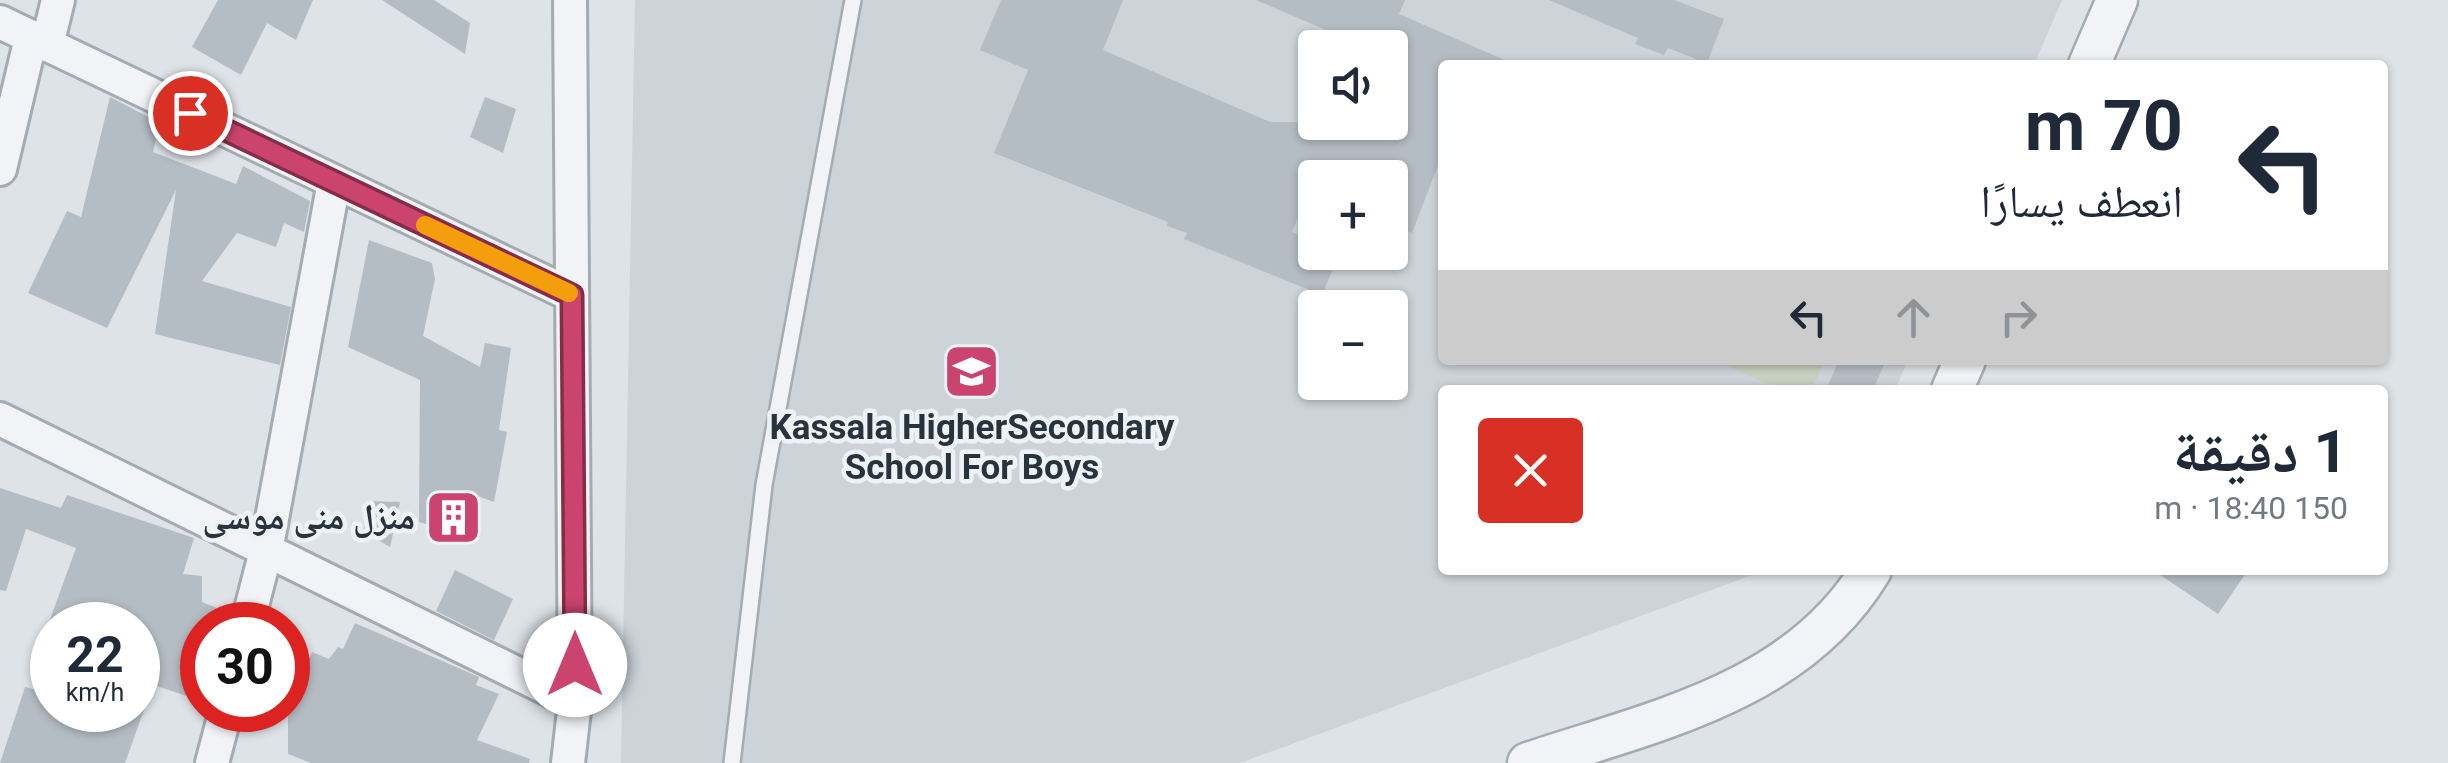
<!DOCTYPE html>
<html lang="ar">
<meta charset="utf-8">
<style>
body{margin:0;font-family:Roboto,"Noto Naskh Arabic",sans-serif;background:#f6f6f7;color:#1f2937;direction:rtl;height:100vh;display:flex;flex-direction:column;font-size:38px;white-space:nowrap}
*{box-sizing:border-box;margin:0}
p{font-size:32px;color:#747a83}
.icon{flex:none;width:55px;height:55px;fill:none;stroke:currentColor;stroke-width:2;stroke-linecap:round;stroke-linejoin:round}
.map{position:relative;flex:1;overflow:hidden;direction:ltr}
.sheet{position:absolute;left:1438px;top:385px;width:950px;height:190px;display:flex;flex-direction:column;background:#fff;border-radius:10px;box-shadow:0 2px 8px #0004;direction:rtl}
.sheet>*{flex:none}
.hud{position:absolute;left:1438px;top:60px;width:950px;height:305px;border-radius:10px;box-shadow:0 2px 8px #0004;direction:rtl;background:#fff;color:#1f2937;overflow:hidden}
.buttons{position:absolute;left:1298px;top:30px;display:grid;gap:20px}
.buttons a{display:grid;place-items:center;width:110px;height:110px;border-radius:10px;background:#fff;box-shadow:0 2px 8px #0004;font-size:50px}
.speed{position:absolute;left:30px;top:602px;display:flex;gap:20px;font-size:50px;font-weight:700;text-align:center}
.speed>*{display:grid;place-content:center;width:130px;height:130px;border-radius:50%;background:#fff;box-shadow:0 2px 8px #0004;line-height:1}
.speed small{font-size:25px;font-weight:400}
.speed .limit{border:15px solid #d22;background:#fff;color:#111}
.pin{position:absolute;display:grid;place-items:center;width:85px;height:85px;color:#fff;margin:-42px;border:5px solid #fff;border-radius:50%;box-shadow:0 2px 10px #0007}
.me{position:absolute;width:110px;margin:-55px;rotate:0deg;stroke-linejoin:round;filter:drop-shadow(0 0 8px #0008)}
.turn{display:flex;align-items:center;gap:35px;height:210px;padding:0 40px;font-size:45px}
.turn .icon{width:130px;height:130px;stroke-width:2.5}
.turn b{display:block;font-size:70px;line-height:85px}
.lanes{display:flex;align-items:center;height:95px;padding:0 40px;background:#0003;justify-content:center;gap:50px;direction:ltr}
.lanes .off{opacity:.35}
.round{display:grid;place-items:center;flex:none;width:105px;height:105px;border-radius:10px;background:#f6f6f7}
.head{display:flex;align-items:center;justify-content:space-between;height:170px;padding:0 40px}
h1{font-size:60px;font-weight:700;line-height:75px}
.map>svg:first-child{display:block}
.built{fill:#ccd3d9;fill-rule:evenodd}
.green{fill:#c7d1bf}
.building{fill:#b5bdc4}
.lines{fill:none;stroke-linecap:round;stroke-linejoin:round}
.service-casing{stroke:#a4abb1;stroke-width:20}
.minor-casing{stroke:#a4abb1;stroke-width:38}
.tertiary-casing{stroke:#a4abb1;stroke-width:45}
.service{stroke:#f1f3f6;stroke-width:15}
.minor{stroke:#f1f3f6;stroke-width:32}
.tertiary{stroke:#f1f3f6;stroke-width:40}
.route-casing{stroke:#842c48;stroke-width:25}
.route{stroke:#cb446f;stroke-width:18}
.slow{stroke:#f59e0b;stroke-width:18}
.labels{text-anchor:middle;dominant-baseline:central;stroke-width:9;stroke-linejoin:round;paint-order:stroke}
.poi-label{font-size:35px;font-weight:bold;fill:#28333e;stroke:#edf2f5}
</style>
<div class="map">
<svg width="2448" height="763" viewBox="0 0 2448 763">
<rect width="100%" height="100%" fill="#dee3e7"/>
<path class="built" d="M 635,0 L 2062,0 L 2034,65 L 1442,65 L 1442,360 L 1908,360 L 1895,390 L 1442,390 L 1442,570 L 1766,570 L 1240,763 L 621,763 ZM 1315,48 L 1390,48 L 1390,122 L 1315,122 ZM 1315,178 L 1390,178 L 1390,252 L 1315,252 ZM 1315,308 L 1390,308 L 1390,382 L 1315,382 Z"/>
<path class="green" d="M 1715,360 L 1825,360 L 1811,390 L 1781,390 Z"/>
<g class="building">
<path d="M 218,0 L 313,0 L 296,40 L 267,23 L 241,75 L 192,47 Z"/>
<path d="M 382,0 L 434,0 L 470,23 L 465,54 Z"/>
<path d="M 1001,0 L 1123,0 L 1103,50 L 1270,122 L 1390,122 L 1390,48 L 1368,48 L 1256,0 L 1405,0 L 1399,14 L 1516,65 L 1442,65 L 1442,155 L 1412,233 L 1390,224 L 1390,178 L 1315,178 L 1292,232 L 1315,242 L 1315,252 L 1340,252 L 1322,295 L 1184,239 L 1187,233 L 1167,226 L 1168,222 L 994,153 L 1028,70 L 980,50 Z"/>
<path d="M 1549,0 L 1674,0 L 1724,19 L 1707,63 L 1668,48 L 1664,55 L 1635,44 L 1638,38 Z"/>
<path d="M 110,97 L 160,123 L 153,152 L 236,184 L 243,166 L 310,201 L 304,232 L 284,223 L 276,247 L 237,233 L 202,281 L 291,307 L 280,365 L 155,334 L 176,190 L 107,328 L 28,293 L 67,211 L 81,217 Z"/>
<path d="M 485,97 L 516,109 L 503,153 L 470,137 Z"/>
<path d="M 369,240 L 432,263 L 435,279 L 423,336 L 480,367 L 485,343 L 511,348 L 499,430 L 507,432 L 494,502 L 472,494 L 460,534 L 419,522 L 420,380 L 348,347 Z"/>
<path d="M 1839,360 L 1886,360 L 1873,390 L 1826,390 Z"/>
<path d="M 0,488 L 61,508 L 67,495 L 194,538 L 183,574 L 202,576 L 202,602 L 230,613 L 228,625 L 202,625 L 202,701 L 138,680 L 138,625 L 48,625 L 76,548 L 26,529 L 6,591 L 0,590 Z"/>
<path d="M 368,501 L 400,502 L 390,547 L 364,532 Z"/>
<path d="M 455,570 L 513,599 L 494,640 L 436,611 Z"/>
<path d="M 2153,570 L 2248,570 L 2218,614 Z"/>
<path d="M 355,623 L 479,677 L 476,685 L 499,694 L 477,740 L 530,759 L 529,763 L 311,763 L 288,754 L 288,670 L 301,676 L 312,652 L 329,659 L 338,647 L 343,649 Z"/>
<path d="M 25,687 L 52,694 L 52,710 L 144,710 L 125,763 L 0,763 Z"/>
</g>
<g class="lines">
<defs>
<path id="service" d="M 732,763 L 764,485 L 853,0"/>
<g id="minor">
<path d="M 0,22 L 572,295"/>
<path d="M 47,45 L 58,0"/>
<path d="M 0,169 L 31,38"/>
<path d="M 0,419 L 575,702"/>
<path d="M 247,625 L 266,551 L 334,182"/>
<path d="M 212,763 L 226,710"/>
<path d="M 568,763 L 575,702 L 570,0"/>
</g>
<g id="tertiary">
<path d="M 2089,65 L 2117,0"/>
<path d="M 1952,390 L 1965,360"/>
<path d="M 1528,763 C 1654,721 1798,692 1871,570"/>
</g>
</defs>
<use href="#service" class="service-casing"/>
<use href="#minor" class="minor-casing"/>
<use href="#tertiary" class="tertiary-casing"/>
<use href="#service" class="service"/>
<use href="#minor" class="minor"/>
<use href="#tertiary" class="tertiary"/>
</g>
<g class="lines">
<defs>
<path id="route" d="M 190,113 L 572,295 L 575,665"/>
</defs>
<use href="#route" class="route-casing"/>
<use href="#route" class="route"/>
<path class="slow" d="M 425,225 L 569,293"/>
</g>
<defs>
<symbol id="school-square" viewBox="-11 -11 22 22"><rect x="-9" y="-9" width="18" height="18" rx="4" fill="#cb446f" stroke="#edf2f5"/><path d="M0-5L7-2L0 1L-7-2ZM-4 1L0 2.5L4 1V4Q0 6-4 4Z" fill="#fff"/></symbol>
<symbol id="building-square" viewBox="-11 -11 22 22"><rect x="-9" y="-9" width="18" height="18" rx="4" fill="#cb446f" stroke="#edf2f5"/><path d="M-4-6H4V6H1V3H-1V6H-4ZM-2.5-4.3h1.7v1.8h-1.7ZM.8-4.3h1.7v1.8H.8ZM-2.5-1h1.7V.8h-1.7ZM.8-1h1.7V.8H.8Z" fill="#fff"/></symbol>
</defs>
<g fill-rule="evenodd">
<use href="#school-square" x="940" y="340" width="63" height="63"/>
<use href="#building-square" x="422" y="486" width="63" height="63"/>
</g>
<g class="labels">
<g class="poi-label">
<text x="972" y="427">Kassala HigherSecondary<tspan x="972" dy="40">School For Boys</tspan></text>
<text x="415" y="517" text-anchor="end">منزل منى موسى</text>
</g>
</g>
</svg>
<div class="buttons">
<a><svg class="icon" aria-label="sound" viewBox="0 0 24 24"><path d="M4 9h4l5-4v14l-5-4H4zM17 9q2 3 0 6"/></svg></a>
<a>+</a>
<a>−</a>
</div>
<div class="speed"><div>22<small>km/h</small></div><div class="limit">30</div></div>
<div class="pin" style="left:190px;top:113px;background:#d93025"><svg class="icon" aria-label="arrive" viewBox="0 0 24 24"><path d="M6 21V4h12l-3 4 3 4H6"/></svg></div>
<svg class="me" style="left:575px;top:665px" viewBox="-20 -20 40 40"><circle r="19" fill="#fff"/><path d="M0-13L10 11 0 6-10 11z" fill="#cb446f"/></svg>
<div class="hud">
<div class="turn"><svg class="icon" aria-label="left" viewBox="0 0 24 24"><path d="M17 20v-9H6M10 6l-5 5 5 5"/></svg><div><b>70 m</b>انعطف يسارًا</div></div>
<div class="lanes"><svg class="icon" aria-label="left" viewBox="0 0 24 24"><path d="M17 20v-9H6M10 6l-5 5 5 5"/></svg><svg class="icon off" aria-label="ahead" viewBox="0 0 24 24"><path d="M12 20V5M6 11l6-6 6 6"/></svg><svg class="icon off" aria-label="right" viewBox="0 0 24 24"><path d="M7 20v-9h11M14 6l5 5-5 5"/></svg></div>
</div>
<section class="sheet">
<div class="head"><div><h1>1 دقيقة</h1><p>150 m · 18:40</p></div><a class="round" style="background:#d93025;color:#fff"><svg class="icon" aria-label="close" viewBox="0 0 24 24"><path d="M6 6l12 12M18 6L6 18"/></svg></a></div>
</section>
</div>
